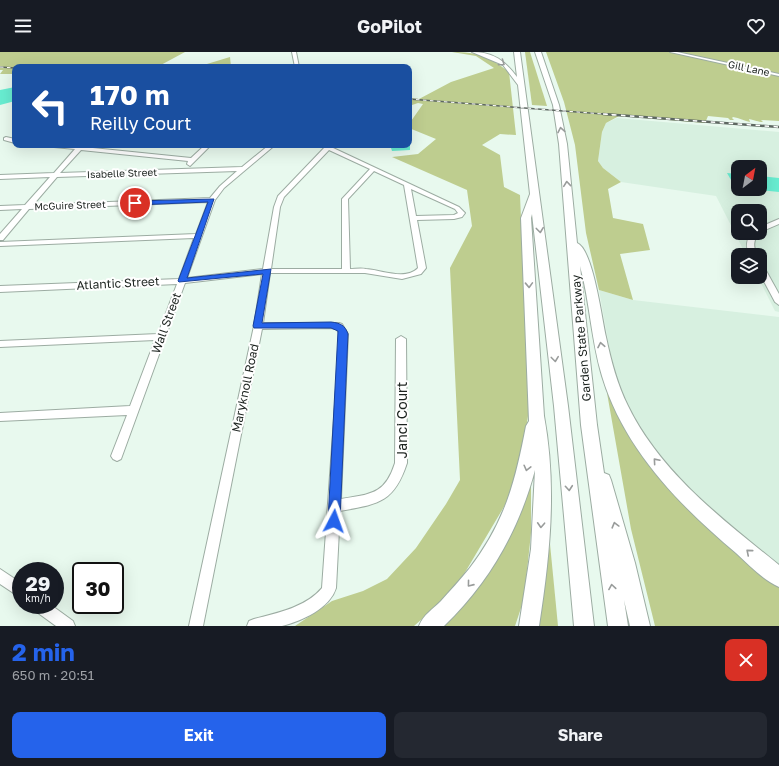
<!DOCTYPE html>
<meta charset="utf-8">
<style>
body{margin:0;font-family:"Golos Text",sans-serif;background:#242831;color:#f1f3f6;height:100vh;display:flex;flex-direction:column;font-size:15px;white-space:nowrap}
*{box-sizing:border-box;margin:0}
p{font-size:13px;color:#9ea1a6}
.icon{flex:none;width:22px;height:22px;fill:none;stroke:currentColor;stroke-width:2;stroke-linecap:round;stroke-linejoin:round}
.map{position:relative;height:574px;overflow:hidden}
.sheet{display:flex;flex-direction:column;background:#171b24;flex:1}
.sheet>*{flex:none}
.banner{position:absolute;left:12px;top:12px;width:400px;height:84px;border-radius:8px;box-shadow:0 4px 16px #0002;background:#1a4fa0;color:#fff;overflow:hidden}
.needle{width:26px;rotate:32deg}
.controls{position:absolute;left:731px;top:108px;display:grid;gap:8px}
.controls a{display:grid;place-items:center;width:36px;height:36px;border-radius:8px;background:#171b24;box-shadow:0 4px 16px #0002;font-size:20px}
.speed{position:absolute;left:12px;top:510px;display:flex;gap:8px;font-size:20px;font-weight:700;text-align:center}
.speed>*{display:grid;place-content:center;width:52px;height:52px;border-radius:50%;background:#171b24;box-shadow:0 4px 16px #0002;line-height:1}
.speed small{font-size:10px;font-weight:400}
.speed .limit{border:2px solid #111;border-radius:6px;background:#fff;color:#111}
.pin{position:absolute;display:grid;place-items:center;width:34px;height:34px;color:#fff;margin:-17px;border:2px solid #fff;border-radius:50%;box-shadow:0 1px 4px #0007}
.me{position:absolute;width:44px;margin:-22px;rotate:4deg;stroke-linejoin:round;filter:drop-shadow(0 0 3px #0008)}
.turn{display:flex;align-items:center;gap:14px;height:84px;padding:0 12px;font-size:18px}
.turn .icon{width:52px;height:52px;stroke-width:2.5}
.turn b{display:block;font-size:28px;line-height:34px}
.round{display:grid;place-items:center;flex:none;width:42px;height:42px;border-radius:8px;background:#242831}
.summary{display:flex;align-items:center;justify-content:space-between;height:68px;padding:0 12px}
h1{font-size:24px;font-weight:700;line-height:30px;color:#2563eb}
.cta{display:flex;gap:8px;margin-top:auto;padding:8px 12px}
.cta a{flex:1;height:46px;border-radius:8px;background:#2563eb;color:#fff;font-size:16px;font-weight:700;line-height:46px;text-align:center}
.cta a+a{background:#242831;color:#f1f3f6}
header{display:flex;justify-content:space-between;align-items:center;height:52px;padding:0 12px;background:#171b24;font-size:18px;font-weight:700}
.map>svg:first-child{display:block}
.built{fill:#d7f0e0;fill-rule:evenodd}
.green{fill:#becd8f}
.building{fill:#68edd1}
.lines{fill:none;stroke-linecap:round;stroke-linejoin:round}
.minor-casing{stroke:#9caca2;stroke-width:2}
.highway-casing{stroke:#9caca2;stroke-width:2}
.minor{fill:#fff;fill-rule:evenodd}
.highway{fill:#fff;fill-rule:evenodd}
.rail-far1-casing{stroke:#5d6761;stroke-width:1.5}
.rail-casing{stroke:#5d6761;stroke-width:2.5}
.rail-far1{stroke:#fff;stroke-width:1;stroke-dasharray:3.5;stroke-linecap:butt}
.rail{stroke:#fff;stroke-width:1.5;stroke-dasharray:4.5;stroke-linecap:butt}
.oneway{stroke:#999c9b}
.route{fill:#2563eb;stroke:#184099}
.labels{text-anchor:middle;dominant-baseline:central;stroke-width:4;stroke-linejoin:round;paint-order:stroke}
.far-street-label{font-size:10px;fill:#1d2420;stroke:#fff}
.street-label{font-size:12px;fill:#1d2420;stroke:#fff}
.near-street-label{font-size:14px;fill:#1d2420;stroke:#fff}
</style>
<header><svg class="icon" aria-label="menu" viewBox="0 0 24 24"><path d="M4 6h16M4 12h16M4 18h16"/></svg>GoPilot<svg class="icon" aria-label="heart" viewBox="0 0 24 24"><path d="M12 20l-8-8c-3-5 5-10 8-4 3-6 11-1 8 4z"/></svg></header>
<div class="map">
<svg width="779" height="574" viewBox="0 0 779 574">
<rect width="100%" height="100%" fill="#e8f9ee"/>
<g class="built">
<path d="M 617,66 L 779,80 L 779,260 L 775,259 L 758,225 L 760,225 L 760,203 L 746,203 L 716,144 L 621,130 L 603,116 L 598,109 L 602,80 L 606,71 ZM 738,115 L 760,115 L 760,137 L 738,137 ZM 738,159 L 760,159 L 760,181 L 738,181 Z"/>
<path d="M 599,238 L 633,248 L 779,265 L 779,518 L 749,493 L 663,412 L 637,377 L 615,328 Z"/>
</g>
<g class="green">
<path d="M 0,0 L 185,0 L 159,14 L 165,15 L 15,15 L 15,22 L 0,22 L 3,18 L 0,18 Z"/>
<path d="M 452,0 C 479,0 488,4 509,20 L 516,83 L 500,82 L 482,93 L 500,103 L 504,135 L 520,143 L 529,357 L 521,412 L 505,453 L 454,539 L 414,574 L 295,574 L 332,549 L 363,539 L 387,527 L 416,496 L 446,452 L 460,428 L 450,216 L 472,174 L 467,138 L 392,105 L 418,102 L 436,87 L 409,76 L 409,72 L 423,52 L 418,51 L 409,54 L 409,46 L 419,47 L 451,30 L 494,16 L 476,4 Z"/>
<path d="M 525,0 L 530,0 L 547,54 L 532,53 Z"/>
<path d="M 546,0 L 779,0 L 779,69 L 761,68 L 763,70 C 758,70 755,68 749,67 L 750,70 C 745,69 739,66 733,65 L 732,66 L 734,68 L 730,68 L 728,66 L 708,64 L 705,71 L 619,64 L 606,71 L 602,80 L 598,109 L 603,116 L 621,130 L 608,137 L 613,166 L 643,172 L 650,198 L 620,202 L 633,248 L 599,238 L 586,181 L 575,93 L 564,50 Z"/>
<path d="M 230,5 L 231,15 L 197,15 Z"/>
<path d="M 607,341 L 656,423 L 763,521 L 779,532 L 779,574 L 655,574 L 631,477 Z"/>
<path d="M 531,428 L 531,481 L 524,547 L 515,574 L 436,574 Z"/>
<path d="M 550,492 L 558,574 L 538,574 Z"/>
</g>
<g class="building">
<path d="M 15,35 L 15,49 L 0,53 L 0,38 Z"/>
<path d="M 390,93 L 410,93 L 410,98 L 392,99 Z"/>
<path d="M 727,121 L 738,122 L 738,140 Z"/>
<path d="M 760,124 L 779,126 L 779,140 L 760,138 Z"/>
</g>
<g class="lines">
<defs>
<g id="minor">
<path d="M 292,0 L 296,0 L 299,15 L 295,15 Z"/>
<path d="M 670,0 L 677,0 L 779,22 L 779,24 Z"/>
<path d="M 6,85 L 15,87 L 15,91 L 4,88 L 4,86 Z"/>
<path d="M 51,93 L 83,93 L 83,95 L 191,106 L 205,93 L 211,93 L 190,114 L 187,112 L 188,109 L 81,98 L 60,121 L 242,115 L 269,93 L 275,93 L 224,136 L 215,148 L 187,226 L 263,217 L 274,155 L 278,144 L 324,96 L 320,93 L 333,93 L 331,95 L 459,155 L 465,161 L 462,165 L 454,167 L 417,168 L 426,216 L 421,222 L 402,227 L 365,221 L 270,221 L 263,271 L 339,271 L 342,272 L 348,282 L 341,447 C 370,442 385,443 395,411 L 396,287 L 401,284 L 406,287 L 407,411 C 394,451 378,452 340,459 L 336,536 C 330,556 302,569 282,574 C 271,574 258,574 247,574 L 249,569 L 254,567 C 278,561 306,555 322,536 L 340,282 L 336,277 L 331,276 L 262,277 L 203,574 L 189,574 L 254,274 L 262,222 L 185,231 L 121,407 L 117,409 L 113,407 L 111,404 L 127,363 L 0,369 L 0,361 L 130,354 L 155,288 L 0,295 L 0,289 L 158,282 L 177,232 L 0,240 L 0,234 L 179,227 L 194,186 L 0,194 L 0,190 L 196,182 L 208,150 L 29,157 L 3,188 L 0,188 L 0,182 L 22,157 L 0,158 L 0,154 L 25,153 L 50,125 L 0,127 L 0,123 L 54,121 L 75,97 L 54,95 ZM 329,98 L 370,117 L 342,147 L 342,217 L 271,217 L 280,155 L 284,145 ZM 237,119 L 220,134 L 210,146 L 33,153 L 57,125 ZM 374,119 L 404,133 L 418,216 C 405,229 382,218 366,217 C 361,216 355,217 350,217 L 348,147 ZM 411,137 L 455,157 L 458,161 L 454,163 L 416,164 Z"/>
<path d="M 779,167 L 779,172 L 760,180 L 760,175 Z"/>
<path d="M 751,181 L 759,181 C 753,189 753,194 757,203 L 749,203 C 746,195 746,188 751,181 Z"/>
<path d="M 760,213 L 764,215 L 779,242 L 779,253 L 775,250 L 760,222 Z"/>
<path d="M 0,517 L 21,531 L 21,546 L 0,532 Z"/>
<path d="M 32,553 L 51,553 L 73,569 L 75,574 L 56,574 L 34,558 Z"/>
</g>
<g id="highway">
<path d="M 472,0 C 494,0 505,9 517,25 L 514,0 L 520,0 L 568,354 L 594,574 L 574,574 L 554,354 L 532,162 L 531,166 L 544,364 C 557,434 550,504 539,574 L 519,574 L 531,497 L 535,418 C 519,478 489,531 444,574 L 419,574 C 423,563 433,557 441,549 C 450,539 460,528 469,517 C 505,470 515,431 526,374 L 529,369 L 521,166 L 530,142 L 518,33 L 503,13 Z"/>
<path d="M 535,0 L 541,0 L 559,53 L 567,92 L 577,191 C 593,197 602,268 606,285 C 611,309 617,332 628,354 C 660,420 723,468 779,513 L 779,535 C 763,528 749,513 736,501 C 679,453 624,397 602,324 C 591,288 590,250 580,214 L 597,373 L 604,421 L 609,423 L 611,428 L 635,511 L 650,574 L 630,574 L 624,548 L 628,574 L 608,574 L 581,373 L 559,92 L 553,53 Z"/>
</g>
</defs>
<use href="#minor" class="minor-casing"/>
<use href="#highway" class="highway-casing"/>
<use href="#minor" class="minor"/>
<use href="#highway" class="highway"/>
<defs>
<g id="rail-far1">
<path d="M 0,15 L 15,16"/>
<path d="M 409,47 L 616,63"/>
</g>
<path id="rail" d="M 603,62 L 779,75"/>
</defs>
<use href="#rail-far1" class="rail-far1-casing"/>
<use href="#rail" class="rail-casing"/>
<use href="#rail-far1" class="rail-far1"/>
<use href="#rail" class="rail"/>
</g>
<defs><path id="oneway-chevron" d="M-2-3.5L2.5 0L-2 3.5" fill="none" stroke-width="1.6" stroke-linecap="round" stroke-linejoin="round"/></defs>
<g class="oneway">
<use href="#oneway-chevron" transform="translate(502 11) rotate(35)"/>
<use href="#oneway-chevron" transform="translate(561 78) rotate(-101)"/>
<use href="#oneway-chevron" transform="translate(567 132) rotate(-96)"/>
<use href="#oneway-chevron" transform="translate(540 178) rotate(83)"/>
<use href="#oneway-chevron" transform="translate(529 233) rotate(88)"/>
<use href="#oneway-chevron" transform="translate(601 293) rotate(-101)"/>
<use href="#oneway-chevron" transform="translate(555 307) rotate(83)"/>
<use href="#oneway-chevron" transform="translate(656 409) rotate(-131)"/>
<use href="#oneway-chevron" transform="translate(527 416) rotate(104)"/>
<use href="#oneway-chevron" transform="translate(569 436) rotate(85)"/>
<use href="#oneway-chevron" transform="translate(541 473) rotate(93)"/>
<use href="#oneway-chevron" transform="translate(615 473) rotate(-105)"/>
<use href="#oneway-chevron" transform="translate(749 500) rotate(-140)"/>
<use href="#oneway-chevron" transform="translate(470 532) rotate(129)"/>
<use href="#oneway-chevron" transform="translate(612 535) rotate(-99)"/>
</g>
<path class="route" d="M 214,147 L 187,226 L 271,217 L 262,271 L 331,270 C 340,271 345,273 348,282 L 340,469 L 339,473 L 334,475 L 330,473 L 328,469 L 338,279 L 331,276 L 254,276 L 253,274 L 263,222 L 179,230 L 178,229 L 208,150 L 135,153 L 132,151 L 135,149 Z"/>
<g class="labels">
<g class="far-street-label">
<text transform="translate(749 16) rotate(12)">Gill Lane</text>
<text transform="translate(122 121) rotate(-2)">Isabelle Street</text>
<text transform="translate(70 153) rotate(-2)">McGuire Street</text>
</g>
<g class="street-label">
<text transform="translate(118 231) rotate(-3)">Atlantic Street</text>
<text transform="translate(166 271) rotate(-70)">Wall Street</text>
<text transform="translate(581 286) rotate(-95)">Garden State Parkway</text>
<text transform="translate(245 336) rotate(-78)">Maryknoll Road</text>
</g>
<g class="near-street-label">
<text transform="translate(401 368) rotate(-90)">Janci Court</text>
</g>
</g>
</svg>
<div class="controls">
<a><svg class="needle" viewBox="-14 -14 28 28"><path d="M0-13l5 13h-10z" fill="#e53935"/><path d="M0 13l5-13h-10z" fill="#9ea1a6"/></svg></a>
<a><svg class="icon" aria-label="search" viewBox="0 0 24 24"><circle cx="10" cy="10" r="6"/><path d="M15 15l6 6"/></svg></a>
<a><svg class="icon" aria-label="layers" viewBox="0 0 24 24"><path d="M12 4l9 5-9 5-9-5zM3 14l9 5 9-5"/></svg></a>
</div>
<div class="speed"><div>29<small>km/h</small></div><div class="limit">30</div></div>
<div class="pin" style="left:135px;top:151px;background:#d93025"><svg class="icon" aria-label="arrive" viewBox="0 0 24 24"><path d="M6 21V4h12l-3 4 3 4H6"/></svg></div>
<svg class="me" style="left:334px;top:469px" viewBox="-20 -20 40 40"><path d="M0-17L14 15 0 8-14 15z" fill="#2563eb" stroke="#fff" stroke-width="4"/></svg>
<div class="banner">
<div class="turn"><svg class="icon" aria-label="left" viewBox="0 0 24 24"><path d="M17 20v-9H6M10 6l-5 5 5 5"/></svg><div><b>170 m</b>Reilly Court</div></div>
</div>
</div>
<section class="sheet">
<div class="summary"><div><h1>2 min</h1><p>650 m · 20:51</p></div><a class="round" style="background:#d93025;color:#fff"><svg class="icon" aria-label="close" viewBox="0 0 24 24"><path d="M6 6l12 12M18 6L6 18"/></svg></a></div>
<div class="cta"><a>Exit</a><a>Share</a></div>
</section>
